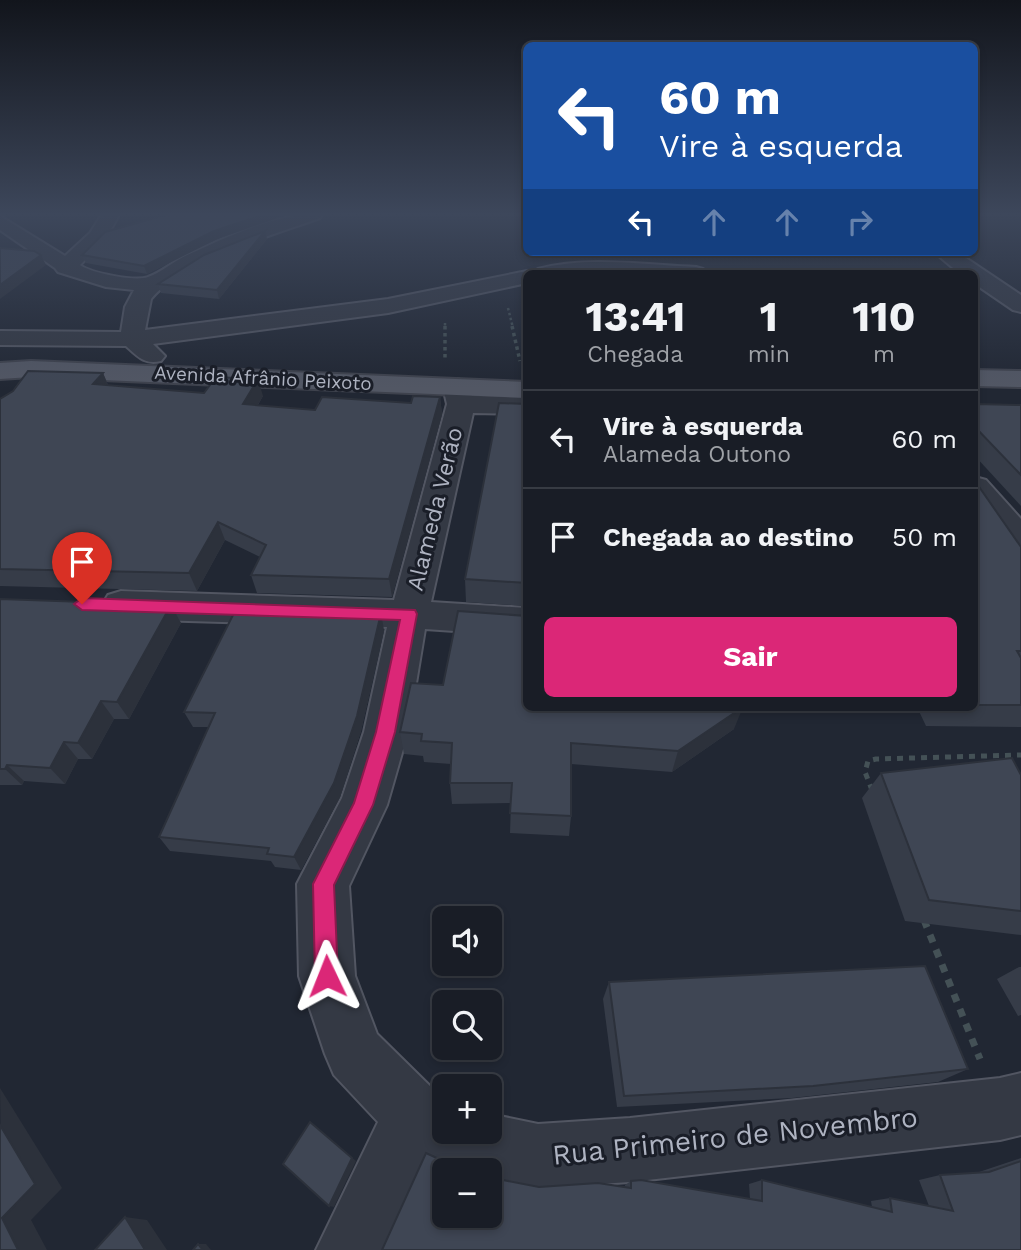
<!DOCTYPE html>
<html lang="pt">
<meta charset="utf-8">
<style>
body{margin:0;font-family:"Work Sans",sans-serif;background:#22262e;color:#f1f3f6;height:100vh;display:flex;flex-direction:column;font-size:26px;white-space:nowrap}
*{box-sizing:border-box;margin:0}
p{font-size:23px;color:#9fa2a7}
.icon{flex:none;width:38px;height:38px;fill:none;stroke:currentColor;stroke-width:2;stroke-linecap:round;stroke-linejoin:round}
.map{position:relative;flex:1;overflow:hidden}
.sheet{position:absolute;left:523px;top:270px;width:455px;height:441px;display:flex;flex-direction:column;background:#191d26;border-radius:10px;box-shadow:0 4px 10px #0003,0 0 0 2px #373b43}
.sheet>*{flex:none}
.hud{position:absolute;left:523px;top:42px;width:455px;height:214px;border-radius:10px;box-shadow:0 4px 10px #0003,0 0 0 2px #373b43;background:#1a4fa0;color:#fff;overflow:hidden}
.fabs{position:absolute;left:432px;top:906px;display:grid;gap:14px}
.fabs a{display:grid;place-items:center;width:70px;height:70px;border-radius:10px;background:#191d26;box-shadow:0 4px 10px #0003,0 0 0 2px #373b43;font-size:35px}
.pin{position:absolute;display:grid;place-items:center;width:60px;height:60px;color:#fff;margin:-72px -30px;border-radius:50% 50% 50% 0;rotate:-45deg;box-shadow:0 0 7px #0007}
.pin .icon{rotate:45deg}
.me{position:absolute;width:77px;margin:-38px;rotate:358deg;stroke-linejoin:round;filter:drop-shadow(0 0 5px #0008)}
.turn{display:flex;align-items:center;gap:24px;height:147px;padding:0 21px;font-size:32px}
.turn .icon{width:91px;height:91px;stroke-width:2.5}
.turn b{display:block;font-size:49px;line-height:60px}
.lanes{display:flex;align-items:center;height:66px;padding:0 21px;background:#0003;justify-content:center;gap:35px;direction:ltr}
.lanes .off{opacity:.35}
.eta{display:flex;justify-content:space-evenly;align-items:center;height:119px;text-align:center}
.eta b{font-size:42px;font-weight:700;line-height:49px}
.action{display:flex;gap:14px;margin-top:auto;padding:14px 21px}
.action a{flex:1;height:80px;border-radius:10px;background:#db2777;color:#fff;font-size:28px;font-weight:700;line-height:80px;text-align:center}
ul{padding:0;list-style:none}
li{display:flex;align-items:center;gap:21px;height:98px;padding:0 21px;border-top:2px solid #373b43}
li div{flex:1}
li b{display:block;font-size:26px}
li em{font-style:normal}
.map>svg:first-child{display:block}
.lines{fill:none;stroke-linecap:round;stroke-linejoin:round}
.minor-casing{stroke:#525662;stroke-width:4}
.major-casing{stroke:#3e424d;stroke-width:4}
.path-far3{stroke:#445156;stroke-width:2.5;stroke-dasharray:2.5 2.5;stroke-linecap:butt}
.path-far2{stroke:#445156;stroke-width:3.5;stroke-dasharray:3.5 3.5;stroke-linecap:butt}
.path-far1{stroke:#445156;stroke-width:5;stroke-dasharray:6 6;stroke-linecap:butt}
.path{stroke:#445156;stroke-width:7;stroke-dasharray:8 8;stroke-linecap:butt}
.minor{fill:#343944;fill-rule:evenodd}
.major{fill:#525764;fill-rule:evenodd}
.wall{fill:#363c48}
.shaded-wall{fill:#2c313b}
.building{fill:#3f4654;stroke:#2c313b;stroke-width:2}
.route{fill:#db2777;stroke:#8e194d;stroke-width:2}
.labels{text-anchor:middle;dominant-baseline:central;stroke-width:6;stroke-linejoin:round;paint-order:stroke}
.far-street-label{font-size:19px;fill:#aeb3c1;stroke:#1a1e28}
.street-label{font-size:23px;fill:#aeb3c1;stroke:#1a1e28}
.near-street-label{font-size:28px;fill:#aeb3c1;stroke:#1a1e28}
</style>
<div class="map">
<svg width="1021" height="1250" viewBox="0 0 1021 1250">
<rect width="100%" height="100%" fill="#212733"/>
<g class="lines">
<defs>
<g id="minor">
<path d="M 102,214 L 119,215 L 105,240 L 80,265 C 91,273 135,282 148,277 C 160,273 173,262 185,256 C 227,237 277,212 323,214 L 320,218 C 273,235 182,261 151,299 L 145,330 L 388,299 L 527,271 L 535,273 L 538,269 C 588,256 645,265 696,267 L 703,269 L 707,273 L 527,273 L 527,283 L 388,313 L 153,344 L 165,356 L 161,361 C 145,365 138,357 126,346 L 0,345 L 0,331 L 121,332 L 125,307 L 134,290 L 106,287 L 58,272 L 55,268 L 0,230 L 0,216 L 65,256 L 90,233 Z"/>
<path d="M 934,252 L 957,252 L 1021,295 L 1021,312 L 1013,310 L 975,284 L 975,273 L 959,273 Z"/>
<path d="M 456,379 L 465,381 L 472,396 L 527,398 L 527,414 L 473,413 L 431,602 L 527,608 L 527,636 L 425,629 L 408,732 L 387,805 L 349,886 L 355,976 L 377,1034 L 437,1093 L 444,1096 L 444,1132 L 490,1132 L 490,1114 L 538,1124 L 630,1118 L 1000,1078 L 1021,1073 L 1021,1135 L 1000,1140 L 630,1182 L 538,1188 L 490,1178 L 490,1171 L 466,1171 L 429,1155 L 386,1250 L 316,1250 L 378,1122 L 334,1075 L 325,1054 L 299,976 L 297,884 L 342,798 L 364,732 L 387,627 L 121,619 L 108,615 L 102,605 L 108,595 L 121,591 L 394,600 L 447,404 L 443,387 L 447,381 Z"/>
<path d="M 975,477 L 986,480 L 1021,519 L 1021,551 L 1009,548 L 975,507 Z"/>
</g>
<g id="major">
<path d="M 31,361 L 527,382 L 527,398 L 31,377 L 0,379 L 0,363 Z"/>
<path d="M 975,370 L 1021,371 L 1021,387 L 975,386 Z"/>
</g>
</defs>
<use href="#minor" class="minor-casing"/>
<use href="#major" class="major-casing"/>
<g class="path-far3">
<path d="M 508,308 L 513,328"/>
<path d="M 445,323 L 445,328"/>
</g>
<g class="path-far2">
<path d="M 445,326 L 445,359"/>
<path d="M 512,326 L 520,361"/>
</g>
<g class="path-far1">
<path d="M 872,790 L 865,772 L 868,761 L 876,759 L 1021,755"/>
<path d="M 923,918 L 925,922"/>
</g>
<path class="path" d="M 924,920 L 980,1059"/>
<use href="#minor" class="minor"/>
<use href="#major" class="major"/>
</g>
<g class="wall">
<path d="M 287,215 L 217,239 L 147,274 L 86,263 L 82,255 Z"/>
<path d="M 267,239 L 219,299 L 161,293 L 158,284 Z"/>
<path d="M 103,373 L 108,385 L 204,393 L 263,396 L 258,405 L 315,410 L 411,403 L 440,397 L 442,414 L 392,597 L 257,593 L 251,575 L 260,557 L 225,540 L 197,591 L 0,586 L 0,399 Z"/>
<path d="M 527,404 L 527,606 L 466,602 L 465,579 Z"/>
<path d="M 975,404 L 1021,405 L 1021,506 L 975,456 Z"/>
<path d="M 975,481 L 1021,547 L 1021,727 L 926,726 L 917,707 L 975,707 Z"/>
<path d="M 0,599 L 171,605 L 181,623 L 129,719 L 114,719 L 92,759 L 78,759 L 65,784 L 24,781 L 22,785 L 0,785 Z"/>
<path d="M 384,630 L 361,731 L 340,797 L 301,870 L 275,867 L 271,861 L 170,851 L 159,837 L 209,727 L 193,727 L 184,712 Z"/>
<path d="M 443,685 L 734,729 L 672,772 L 571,764 L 571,816 L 569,836 L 510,833 L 511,803 L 452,804 L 450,783 L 451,764 L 424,762 L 423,756 L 404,754 L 400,732 Z"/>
<path d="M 881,773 L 1021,775 L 1021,935 L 905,921 L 862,798 Z"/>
<path d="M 1019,967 L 1021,967 L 1021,1015 L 1018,1016 L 997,979 Z"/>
<path d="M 609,982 L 968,1069 L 938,1082 L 792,1098 L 617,1107 L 603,999 Z"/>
<path d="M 1021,1158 L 1021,1250 L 502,1200 L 539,1187 L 625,1187 L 625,1185 L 631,1181 L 750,1199 L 749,1184 L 762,1180 L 872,1207 L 871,1201 L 890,1198 L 929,1206 L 919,1180 L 940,1175 L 976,1173 Z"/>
</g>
<g class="shaded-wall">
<path d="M 265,214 L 288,214 L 217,239 L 147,274 L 144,266 L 214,231 Z"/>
<path d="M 265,231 L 267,239 L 219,299 L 217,290 Z"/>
<path d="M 41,255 L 46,265 L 0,299 L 0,285 Z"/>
<path d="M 103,373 L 110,390 L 93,384 Z"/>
<path d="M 258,379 L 263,396 L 248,421 L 243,404 Z"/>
<path d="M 440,397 L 442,414 L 392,597 L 389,579 Z"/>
<path d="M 218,522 L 225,540 L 197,591 L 189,573 Z"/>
<path d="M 171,605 L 181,623 L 129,719 L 117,702 Z"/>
<path d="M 381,613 L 384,630 L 361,731 L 340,797 L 301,870 L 294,857 Z"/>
<path d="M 101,701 L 114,719 L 92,759 L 78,743 Z"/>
<path d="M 743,707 L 734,729 L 672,772 L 678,751 Z"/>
<path d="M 64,742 L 78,759 L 65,784 L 50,768 Z"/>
<path d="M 7,765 L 24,781 L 22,785 L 5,769 Z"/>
<path d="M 0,1088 L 62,1188 L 31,1220 L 47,1250 L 18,1250 L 2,1218 Z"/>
<path d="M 310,1122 L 356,1161 L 334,1207 L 329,1206 Z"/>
<path d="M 125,1217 L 147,1220 L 167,1250 L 145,1250 Z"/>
<path d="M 198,1244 L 206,1244 L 211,1250 L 203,1250 Z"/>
</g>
<g class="building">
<path d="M 169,214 L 265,214 L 214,231 L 144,266 L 82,255 L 105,232 Z"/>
<path d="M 265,231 L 217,290 L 158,284 L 204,255 Z"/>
<path d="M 0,248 L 34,251 L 41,255 L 0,285 Z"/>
<path d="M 28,371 L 103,373 L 93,384 L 204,393 L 216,377 L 258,379 L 243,404 L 315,410 L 322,397 L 411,403 L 413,396 L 440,397 L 389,579 L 251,575 L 266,545 L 218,522 L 189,573 L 0,569 L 0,399 L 13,391 Z"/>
<path d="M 499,403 L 527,404 L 527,583 L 465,579 Z"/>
<path d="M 975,404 L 1021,405 L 1021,475 L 975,427 Z"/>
<path d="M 975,481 L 1021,547 L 1021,651 L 1017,651 L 1021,658 L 1021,705 L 975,705 Z"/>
<path d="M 0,599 L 171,605 L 117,702 L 101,701 L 78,743 L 64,742 L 50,768 L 7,765 L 5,769 L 0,769 Z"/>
<path d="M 236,609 L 381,613 L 357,716 L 334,783 L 294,857 L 267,854 L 269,848 L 159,837 L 215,713 L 184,712 Z"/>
<path d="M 458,611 L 527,616 L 527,707 L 743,707 L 678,751 L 571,743 L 571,816 L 510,813 L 512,783 L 450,783 L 452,743 L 421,741 L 422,734 L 400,732 L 411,683 L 443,685 Z"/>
<path d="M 1012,758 L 1021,775 L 1021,911 L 929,900 L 881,773 Z"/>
<path d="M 925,966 L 968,1069 L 813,1086 L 624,1096 L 609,982 Z"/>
<path d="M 310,1122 L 352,1158 L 329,1206 L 283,1164 Z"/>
<path d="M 0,1125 L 35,1184 L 2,1218 L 18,1250 L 0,1250 Z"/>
<path d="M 426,1153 L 441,1160 L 458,1171 L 444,1171 L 444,1216 L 490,1216 L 490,1193 L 502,1200 L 503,1180 L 539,1187 L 598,1183 L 631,1188 L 631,1181 L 641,1180 L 762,1201 L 762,1180 L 892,1212 L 890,1198 L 953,1211 L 940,1175 L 989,1172 L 1021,1161 L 1021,1250 L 382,1250 Z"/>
<path d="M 125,1217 L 145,1250 L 95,1250 Z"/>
<path d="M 198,1244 L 203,1250 L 193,1250 Z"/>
</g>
<linearGradient id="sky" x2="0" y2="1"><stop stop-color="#12151c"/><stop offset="0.55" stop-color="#3d475b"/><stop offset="1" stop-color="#3d475b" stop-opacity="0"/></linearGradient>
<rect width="1021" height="389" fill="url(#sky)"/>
<path class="route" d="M 82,598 L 415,610 L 417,614 L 395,732 L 373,805 L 334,885 L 338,976 L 335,984 L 327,987 L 319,984 L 315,976 L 313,884 L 354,803 L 376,732 L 400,620 L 82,610 L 74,604 Z"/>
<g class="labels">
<g class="far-street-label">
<text transform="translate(263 378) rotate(3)">Avenida Afrânio Peixoto</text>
</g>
<g class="street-label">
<text transform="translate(435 509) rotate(-76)">Alameda Verão</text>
</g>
<g class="near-street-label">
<text transform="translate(735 1136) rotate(-6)">Rua Primeiro de Novembro</text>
</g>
</g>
</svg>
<div class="fabs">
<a><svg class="icon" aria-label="sound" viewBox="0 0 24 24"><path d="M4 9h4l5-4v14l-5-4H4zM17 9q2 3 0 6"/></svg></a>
<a><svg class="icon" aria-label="search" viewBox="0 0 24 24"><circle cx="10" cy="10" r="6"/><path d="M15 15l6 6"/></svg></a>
<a>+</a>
<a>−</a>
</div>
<div class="pin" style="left:82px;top:604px;background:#d93025"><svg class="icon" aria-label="arrive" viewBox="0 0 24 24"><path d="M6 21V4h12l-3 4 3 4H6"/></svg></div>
<svg class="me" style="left:327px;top:976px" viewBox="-20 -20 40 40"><path d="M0-17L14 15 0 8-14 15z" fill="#db2777" stroke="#fff" stroke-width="4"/></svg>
<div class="hud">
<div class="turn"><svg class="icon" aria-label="left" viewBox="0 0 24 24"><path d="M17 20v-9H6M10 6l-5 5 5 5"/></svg><div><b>60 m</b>Vire à esquerda</div></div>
<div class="lanes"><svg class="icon" aria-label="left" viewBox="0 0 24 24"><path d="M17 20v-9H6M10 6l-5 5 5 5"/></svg><svg class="icon off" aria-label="ahead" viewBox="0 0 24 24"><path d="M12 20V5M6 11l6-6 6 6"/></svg><svg class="icon off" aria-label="ahead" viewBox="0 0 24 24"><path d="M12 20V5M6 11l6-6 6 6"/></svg><svg class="icon off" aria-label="right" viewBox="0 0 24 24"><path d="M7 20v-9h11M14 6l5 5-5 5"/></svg></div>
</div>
<section class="sheet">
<div class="eta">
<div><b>13:41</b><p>Chegada</p></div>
<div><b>1</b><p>min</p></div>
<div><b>110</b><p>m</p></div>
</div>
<ul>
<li><svg class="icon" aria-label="left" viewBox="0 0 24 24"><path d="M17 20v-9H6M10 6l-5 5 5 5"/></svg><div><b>Vire à esquerda</b><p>Alameda Outono</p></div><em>60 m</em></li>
<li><svg class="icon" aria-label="arrive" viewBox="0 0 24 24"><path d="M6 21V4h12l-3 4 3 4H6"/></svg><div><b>Chegada ao destino</b></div><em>50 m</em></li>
</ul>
<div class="action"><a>Sair</a></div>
</section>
</div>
